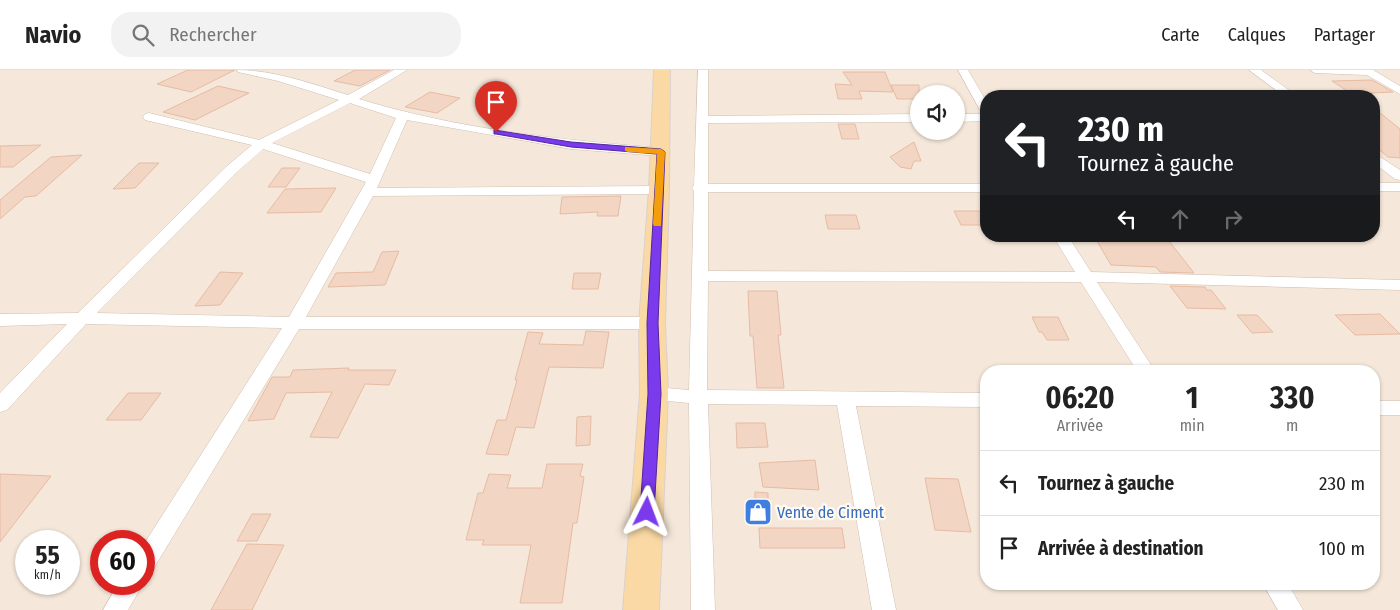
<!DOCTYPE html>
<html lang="fr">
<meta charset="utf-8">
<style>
body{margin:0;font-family:"Fira Sans Condensed",sans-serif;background:#f2f2f2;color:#222;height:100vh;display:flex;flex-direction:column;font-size:19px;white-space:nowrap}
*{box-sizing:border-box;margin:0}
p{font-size:16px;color:#767676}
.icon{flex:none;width:28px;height:28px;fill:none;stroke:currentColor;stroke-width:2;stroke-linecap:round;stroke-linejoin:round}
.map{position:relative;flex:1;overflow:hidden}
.panel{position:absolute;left:980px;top:295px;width:400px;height:225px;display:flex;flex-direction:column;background:#fff;border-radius:20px;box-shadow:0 1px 4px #0004}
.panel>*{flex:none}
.banner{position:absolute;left:980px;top:20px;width:400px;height:152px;border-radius:20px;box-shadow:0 1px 4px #0004;background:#202124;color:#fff;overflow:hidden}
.fabs{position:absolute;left:910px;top:15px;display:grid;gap:10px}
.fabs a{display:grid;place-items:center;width:55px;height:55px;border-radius:50%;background:#fff;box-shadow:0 1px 4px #0004;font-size:25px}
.speed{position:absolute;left:15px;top:460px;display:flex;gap:10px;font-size:25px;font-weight:700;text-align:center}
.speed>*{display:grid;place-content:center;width:65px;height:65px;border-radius:50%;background:#fff;box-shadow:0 1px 4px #0004;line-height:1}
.speed small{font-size:12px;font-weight:400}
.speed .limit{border:8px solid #d22;background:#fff;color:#111}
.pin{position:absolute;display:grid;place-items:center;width:42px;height:42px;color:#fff;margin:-51px -21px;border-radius:50% 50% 50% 0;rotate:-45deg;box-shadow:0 0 5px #0007}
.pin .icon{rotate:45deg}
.me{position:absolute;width:55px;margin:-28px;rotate:3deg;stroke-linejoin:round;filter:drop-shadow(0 0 4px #0008)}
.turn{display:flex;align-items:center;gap:18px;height:105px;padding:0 15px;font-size:22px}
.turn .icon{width:65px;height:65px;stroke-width:2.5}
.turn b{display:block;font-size:35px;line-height:42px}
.lanes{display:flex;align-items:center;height:48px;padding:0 15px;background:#0003;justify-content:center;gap:25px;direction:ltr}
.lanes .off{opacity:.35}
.eta{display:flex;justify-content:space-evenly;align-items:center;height:85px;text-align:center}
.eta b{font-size:30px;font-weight:700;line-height:35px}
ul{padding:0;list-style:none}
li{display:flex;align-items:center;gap:15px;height:65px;padding:0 15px;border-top:1px solid #e0e0e0}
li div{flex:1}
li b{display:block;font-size:19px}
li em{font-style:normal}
header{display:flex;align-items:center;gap:30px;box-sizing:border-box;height:70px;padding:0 25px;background:#fff;border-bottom:1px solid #e0e0e0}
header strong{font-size:24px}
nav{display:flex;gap:28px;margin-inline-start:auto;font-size:18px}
.search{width:350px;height:45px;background:#f2f2f2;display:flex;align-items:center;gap:12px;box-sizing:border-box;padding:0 18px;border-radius:20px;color:#767676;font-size:19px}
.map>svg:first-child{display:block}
.residential{fill:#f5e8da;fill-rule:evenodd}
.building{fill:#f3d5c3;stroke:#e6bba3}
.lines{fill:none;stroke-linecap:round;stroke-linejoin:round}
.minor-casing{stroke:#d1beb0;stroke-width:1}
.primary-casing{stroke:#dad1cd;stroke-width:2}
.minor{fill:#fff;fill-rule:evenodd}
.primary{fill:#fbd9a5;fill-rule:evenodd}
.route{fill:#7c3aed;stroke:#51269a}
.slow{fill:#f59e0b}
.labels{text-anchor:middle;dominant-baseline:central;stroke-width:4.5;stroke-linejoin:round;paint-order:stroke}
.near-shop-label{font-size:16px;fill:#366cbe;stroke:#fffaf3;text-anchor:start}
</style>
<header>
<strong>Navio</strong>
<div class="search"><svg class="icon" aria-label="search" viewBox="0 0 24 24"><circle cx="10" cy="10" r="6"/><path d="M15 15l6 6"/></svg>Rechercher</div>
<nav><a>Carte</a><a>Calques</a><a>Partager</a></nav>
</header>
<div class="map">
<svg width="1400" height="540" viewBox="0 0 1400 540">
<rect width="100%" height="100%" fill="#fdf6ec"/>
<path class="residential" d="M 0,0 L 1400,0 L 1400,540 L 0,540 ZM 919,24 L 956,24 L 956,61 L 919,61 ZM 986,26 L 1374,26 L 1374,166 L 986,166 ZM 986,301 L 1374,301 L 1374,514 L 986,514 ZM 26,471 L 69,471 L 69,514 L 26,514 ZM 101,471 L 144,471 L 144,514 L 101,514 Z"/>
<g class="building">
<path d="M 188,0 L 235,0 L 191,22 L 157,14 Z"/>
<path d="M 355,0 L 390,0 L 360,16 L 334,11 Z"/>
<path d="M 843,2 L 885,2 L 893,22 L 859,21 L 862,29 L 838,29 L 835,14 L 852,15 Z"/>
<path d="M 1372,10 L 1393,22 L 1352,24 L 1332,11 Z"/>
<path d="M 891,15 L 919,15 L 919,29 L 897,29 Z"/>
<path d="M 218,16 L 249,23 L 195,50 L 163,42 Z"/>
<path d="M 430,22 L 460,28 L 437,43 L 405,37 Z"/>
<path d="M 1374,38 L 1400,59 L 1400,88 L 1388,87 L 1374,75 Z"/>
<path d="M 838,54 L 855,54 L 859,69 L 842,69 Z"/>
<path d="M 914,72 L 921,91 L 914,91 L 911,99 L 900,97 L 890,87 Z"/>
<path d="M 41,75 L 13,97 L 0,97 L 0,76 Z"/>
<path d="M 82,85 L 36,126 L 25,127 L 0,149 L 0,130 L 51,87 Z"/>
<path d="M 139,93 L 159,93 L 135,118 L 113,119 Z"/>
<path d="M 282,98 L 300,98 L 286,117 L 268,117 Z"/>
<path d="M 336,118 L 321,142 L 267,143 L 285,119 Z"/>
<path d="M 621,126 L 618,146 L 597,146 L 598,142 L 560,144 L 562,127 Z"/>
<path d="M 954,141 L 983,141 L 986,147 L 986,155 L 961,155 Z"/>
<path d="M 825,145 L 856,145 L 860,159 L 828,159 Z"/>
<path d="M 1094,166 L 1165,166 L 1194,203 L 1160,202 L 1156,197 L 1111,195 Z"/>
<path d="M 399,181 L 385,215 L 328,217 L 336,203 L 373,202 L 382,182 Z"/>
<path d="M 220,202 L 243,203 L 220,235 L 195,236 Z"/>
<path d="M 574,203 L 601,203 L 598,219 L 572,219 Z"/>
<path d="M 1170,216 L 1205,217 L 1207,220 L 1211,220 L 1226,239 L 1187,238 Z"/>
<path d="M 748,221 L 777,221 L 781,265 L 778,265 L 784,318 L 757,318 L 753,266 L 750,266 Z"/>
<path d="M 1380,244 L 1400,264 L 1355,265 L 1335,245 Z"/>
<path d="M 1237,245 L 1257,245 L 1273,262 L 1252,263 Z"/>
<path d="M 1032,247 L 1058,247 L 1069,270 L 1047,270 L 1042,262 L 1039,262 Z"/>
<path d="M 586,261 L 609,262 L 603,298 L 549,297 L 534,358 L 516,357 L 508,385 L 486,384 L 497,350 L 506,350 L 517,310 L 515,310 L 528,262 L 543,263 L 539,274 L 583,275 Z"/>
<path d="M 349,298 L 348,300 L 396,300 L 389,315 L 365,314 L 338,368 L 310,367 L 332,322 L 286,323 L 274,349 L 248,351 L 272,307 L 290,307 L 293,300 Z"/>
<path d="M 128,323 L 161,323 L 141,350 L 106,350 Z"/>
<path d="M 591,346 L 590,375 L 576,376 L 577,347 Z"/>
<path d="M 736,353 L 765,353 L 768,377 L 737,378 Z"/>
<path d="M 815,390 L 819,420 L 763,417 L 759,393 Z"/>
<path d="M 547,394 L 583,394 L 580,406 L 584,407 L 577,453 L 573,453 L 562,533 L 520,533 L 531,475 L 482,475 L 484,470 L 466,470 L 478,423 L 483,423 L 489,404 L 511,405 L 507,418 L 542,418 Z"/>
<path d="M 0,404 L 51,406 L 0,472 Z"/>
<path d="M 925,408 L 958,409 L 971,462 L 935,460 Z"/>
<path d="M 755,422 L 768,423 L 768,450 L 754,449 Z"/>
<path d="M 252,444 L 271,444 L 257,471 L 237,471 Z"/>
<path d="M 759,458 L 842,458 L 845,478 L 760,478 Z"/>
<path d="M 247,474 L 284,475 L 252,540 L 211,540 Z"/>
</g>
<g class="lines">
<defs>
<g id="minor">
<path d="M 237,0 C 275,0 312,14 348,25 L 394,0 L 407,0 L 359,29 C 457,59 560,70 661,78 L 667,82 L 661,86 L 571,79 L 407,50 L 377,118 L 659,116 L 666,120 L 659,124 L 373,126 L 306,247 L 652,247 L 658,249 L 661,253 L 658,257 L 652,259 L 299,259 L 152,501 L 144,504 L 144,474 L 282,258 L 86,254 L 7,340 L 0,342 L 0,323 L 67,254 L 0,256 L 0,244 L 78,243 L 227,96 L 252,75 L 145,50 L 143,47 L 145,44 L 149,43 L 259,70 L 339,30 L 278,11 L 238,2 ZM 350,33 L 396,48 L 370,104 L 272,73 ZM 263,79 L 366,112 L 289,247 L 97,243 L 237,102 Z"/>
<path d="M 698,0 L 708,0 L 708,46 L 919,44 L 919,52 L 708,53 L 708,114 L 986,114 L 986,122 L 708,122 L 708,201 L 1075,202 L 1053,166 L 1068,166 L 1091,202 L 1400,210 L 1400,220 L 1097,212 L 1155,301 L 1137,301 L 1081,212 L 708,211 L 707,320 L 986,323 L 986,337 L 856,336 L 896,540 L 872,540 L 837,335 L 708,334 L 715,540 L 691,540 L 689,333 L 647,329 L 645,324 L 647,319 L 654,317 L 689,320 L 694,121 L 692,118 L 694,115 Z"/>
<path d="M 958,0 L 968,0 L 986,31 L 986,43 L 980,40 Z"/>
<path d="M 1249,0 L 1261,0 L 1297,26 L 1284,26 Z"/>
<path d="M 1310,0 L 1373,0 L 1400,16 L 1400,24 L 1367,5 L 1315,3 Z"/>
<path d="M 956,44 L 986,44 L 986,51 L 956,52 Z"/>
<path d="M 1374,83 L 1400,100 L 1400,110 L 1395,109 L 1374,93 Z"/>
<rect x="1374" y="113" width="26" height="8"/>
<rect x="1374" y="331" width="26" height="14"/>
<path d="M 118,514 L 143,514 L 128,540 L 103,540 Z"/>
<path d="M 1263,514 L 1288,514 L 1303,540 L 1278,540 Z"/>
</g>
<path id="primary" d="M 654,0 L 670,0 L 669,120 L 665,253 L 668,324 L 659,540 L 623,540 L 640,324 L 639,253 L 649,120 Z"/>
</defs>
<use href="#minor" class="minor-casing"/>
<use href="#primary" class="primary-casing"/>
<use href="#minor" class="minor"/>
<use href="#primary" class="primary"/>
</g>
<path class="route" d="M 494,60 L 571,72 L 661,79 L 665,82 L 658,253 L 661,324 L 654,442 L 652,446 L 647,448 L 642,446 L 640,442 L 648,324 L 647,253 L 657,84 L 571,77 L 496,64 L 494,64 Z"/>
<path class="slow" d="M 625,77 L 661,79 L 665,82 L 661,156 L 654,156 L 653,154 L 657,84 L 628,82 L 625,81 Z"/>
<defs>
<symbol id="shop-square" viewBox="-11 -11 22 22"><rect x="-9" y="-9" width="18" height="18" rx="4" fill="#3f7fe0" stroke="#fffaf3"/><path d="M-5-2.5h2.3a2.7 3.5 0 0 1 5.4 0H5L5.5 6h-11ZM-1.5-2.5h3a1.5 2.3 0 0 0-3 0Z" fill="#fff"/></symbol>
</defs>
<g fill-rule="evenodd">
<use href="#shop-square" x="742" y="426" width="32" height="32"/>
</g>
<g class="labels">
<g class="near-shop-label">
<text x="777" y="442">Vente de Ciment</text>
</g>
</g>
</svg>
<div class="fabs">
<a><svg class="icon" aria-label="sound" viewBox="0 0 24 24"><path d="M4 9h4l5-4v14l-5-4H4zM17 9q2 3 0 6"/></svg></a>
</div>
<div class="speed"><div>55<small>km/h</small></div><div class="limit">60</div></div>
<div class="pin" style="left:496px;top:62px;background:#d93025"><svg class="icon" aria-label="arrive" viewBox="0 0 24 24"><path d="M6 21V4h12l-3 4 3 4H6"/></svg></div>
<svg class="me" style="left:647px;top:442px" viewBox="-20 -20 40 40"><path d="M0-17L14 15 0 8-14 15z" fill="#7c3aed" stroke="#fff" stroke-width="4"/></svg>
<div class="banner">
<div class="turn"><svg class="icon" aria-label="left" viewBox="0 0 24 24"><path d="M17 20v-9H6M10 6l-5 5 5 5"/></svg><div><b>230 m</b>Tournez à gauche</div></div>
<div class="lanes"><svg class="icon" aria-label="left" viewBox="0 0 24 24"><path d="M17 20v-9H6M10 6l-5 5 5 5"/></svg><svg class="icon off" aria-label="ahead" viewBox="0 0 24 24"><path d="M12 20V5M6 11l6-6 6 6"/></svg><svg class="icon off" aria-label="right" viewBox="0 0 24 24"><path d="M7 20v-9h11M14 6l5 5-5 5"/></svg></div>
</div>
<section class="panel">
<div class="eta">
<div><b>06:20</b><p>Arrivée</p></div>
<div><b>1</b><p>min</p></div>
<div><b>330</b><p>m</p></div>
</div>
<ul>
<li><svg class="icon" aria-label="left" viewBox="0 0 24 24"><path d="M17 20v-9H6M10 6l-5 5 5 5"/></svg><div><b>Tournez à gauche</b></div><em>230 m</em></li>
<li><svg class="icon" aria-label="arrive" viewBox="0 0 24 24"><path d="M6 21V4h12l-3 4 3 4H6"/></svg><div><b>Arrivée à destination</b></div><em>100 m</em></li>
</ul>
</section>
</div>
